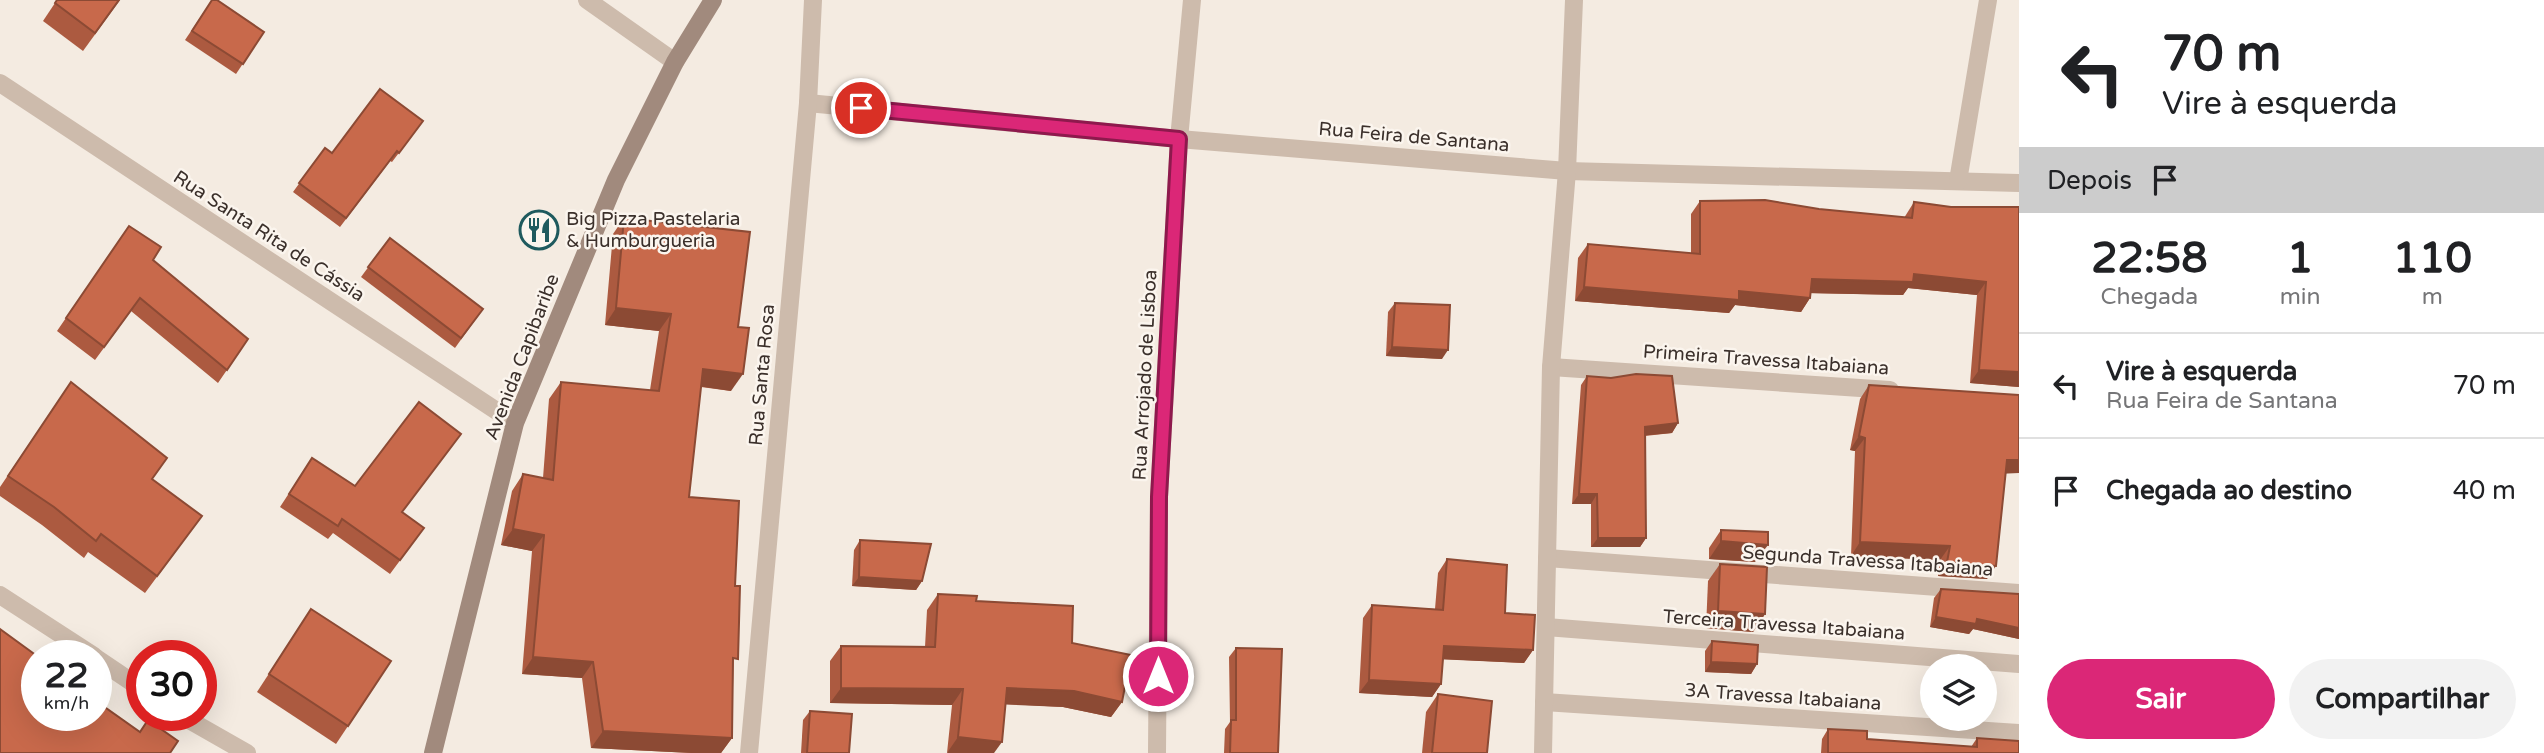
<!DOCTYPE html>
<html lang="pt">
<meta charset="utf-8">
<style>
body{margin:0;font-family:"Varela Round",sans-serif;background:#f2f2f2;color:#202124;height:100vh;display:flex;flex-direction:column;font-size:26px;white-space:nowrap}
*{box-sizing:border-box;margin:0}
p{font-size:23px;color:#757577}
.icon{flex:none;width:38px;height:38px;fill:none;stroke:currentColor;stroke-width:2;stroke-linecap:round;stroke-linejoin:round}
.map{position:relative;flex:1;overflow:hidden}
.sheet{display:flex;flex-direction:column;background:#fff;width:525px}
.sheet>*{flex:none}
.guide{background:#fff;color:#202124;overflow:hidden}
.controls{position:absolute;left:1920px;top:654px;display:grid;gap:14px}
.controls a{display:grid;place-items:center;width:77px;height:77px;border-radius:50%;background:#fff;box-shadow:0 7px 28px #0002;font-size:35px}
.speed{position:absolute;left:21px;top:640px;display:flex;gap:14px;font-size:35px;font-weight:700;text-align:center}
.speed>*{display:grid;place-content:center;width:91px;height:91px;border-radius:50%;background:#fff;box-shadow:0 7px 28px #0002;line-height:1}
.speed small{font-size:18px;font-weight:400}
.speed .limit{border:10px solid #d22;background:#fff;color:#111}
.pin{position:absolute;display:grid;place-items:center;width:60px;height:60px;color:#fff;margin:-30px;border:4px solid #fff;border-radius:50%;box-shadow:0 2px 7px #0007}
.me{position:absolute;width:77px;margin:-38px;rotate:0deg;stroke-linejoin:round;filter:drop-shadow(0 0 5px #0008)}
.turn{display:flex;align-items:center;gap:24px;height:147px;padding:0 28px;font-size:32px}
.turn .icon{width:91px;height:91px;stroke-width:2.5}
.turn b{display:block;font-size:49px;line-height:60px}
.then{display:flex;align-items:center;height:66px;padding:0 28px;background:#0003;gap:14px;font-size:26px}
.eta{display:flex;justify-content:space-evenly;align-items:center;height:119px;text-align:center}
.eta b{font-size:42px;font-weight:700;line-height:49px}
.action{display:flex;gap:14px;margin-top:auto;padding:14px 28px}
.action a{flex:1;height:80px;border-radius:42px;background:#db2777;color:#fff;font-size:28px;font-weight:700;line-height:80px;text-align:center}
.action a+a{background:#f2f2f2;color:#202124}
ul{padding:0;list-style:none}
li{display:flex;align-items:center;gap:21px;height:105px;padding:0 28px;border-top:2px solid #e0e0e0}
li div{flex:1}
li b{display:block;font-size:26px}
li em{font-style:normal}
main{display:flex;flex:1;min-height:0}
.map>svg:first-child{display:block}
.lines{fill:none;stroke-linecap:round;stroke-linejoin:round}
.lane{stroke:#cdbbac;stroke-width:18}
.street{stroke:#cdbbac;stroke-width:18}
.secondary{stroke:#a18a7d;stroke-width:18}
.wall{fill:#ac5a40}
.shaded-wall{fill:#8c4a34}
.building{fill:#c8694b;stroke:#8c4a34;stroke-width:2}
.route-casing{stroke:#8e194d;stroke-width:18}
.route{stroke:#db2777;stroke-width:12}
.labels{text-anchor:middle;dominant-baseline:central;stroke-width:5;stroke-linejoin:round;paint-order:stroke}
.street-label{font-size:19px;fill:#3b302b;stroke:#fbf5ee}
.poi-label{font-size:19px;fill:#3b302b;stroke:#fbf5ee;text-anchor:start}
</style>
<main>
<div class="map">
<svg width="2019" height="753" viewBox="0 0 2019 753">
<rect width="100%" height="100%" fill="#f4ebe1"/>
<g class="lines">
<g class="lane">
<path d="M 1551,367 L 1890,390"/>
<path d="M 1547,558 L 2019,593"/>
<path d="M 1546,627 L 2019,664"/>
<path d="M 1544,702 L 2019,733"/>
</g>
<g class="street">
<path d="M 587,0 L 675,62"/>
<path d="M 0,83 L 515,423"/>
<path d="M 808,103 L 1179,139 L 1567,171 L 2019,183"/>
<path d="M 1958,181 L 1988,0"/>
<path d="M 0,595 L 94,656"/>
<path d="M 96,658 L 142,689"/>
<path d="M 182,716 L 247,753"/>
<path d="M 749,753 L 808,103 L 813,0"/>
<path d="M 1157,753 L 1159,497 L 1179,139 L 1192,0"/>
<path d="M 1543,753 L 1551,367 L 1567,171 L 1574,0"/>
</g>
<path class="secondary" d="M 433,753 L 515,423 L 616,180 L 675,62 L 713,0"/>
</g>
<g class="wall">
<path d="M 57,0 L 120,0 L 83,51 L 43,21 Z"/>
<path d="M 212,0 L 264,32 L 236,74 L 185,40 Z"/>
<path d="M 423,121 L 392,162 L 390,161 L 340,227 L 293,192 L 325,148 L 332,153 Z"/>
<path d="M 1700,201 L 1819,209 L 1904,218 L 1914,202 L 1951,207 L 2019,207 L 2019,387 L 1970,383 L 1977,295 L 1908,288 L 1903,295 L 1811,293 L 1810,298 L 1801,312 L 1735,305 L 1729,313 L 1575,301 L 1578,258 L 1588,244 L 1691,253 L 1691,214 Z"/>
<path d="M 624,218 L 738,327 L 731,391 L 701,387 L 689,497 L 735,586 L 732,738 L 721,753 L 692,753 L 591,748 L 582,678 L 522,674 L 532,551 L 501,545 L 512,491 L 523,474 L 543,478 L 549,399 L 561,382 L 650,390 L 659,331 L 605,325 L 613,234 Z"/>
<path d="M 129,226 L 153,260 L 248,339 L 218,383 L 131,311 L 95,360 L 57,331 Z"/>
<path d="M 390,238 L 483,309 L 455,348 L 361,277 Z"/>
<path d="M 1395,303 L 1442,359 L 1386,356 L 1388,312 Z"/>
<path d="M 1587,376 L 1678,423 L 1672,433 L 1645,436 L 1646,538 L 1640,547 L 1591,547 L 1591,504 L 1572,504 L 1581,385 Z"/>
<path d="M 71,382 L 152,479 L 202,516 L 145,593 L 88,552 L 84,558 L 42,525 L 0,496 L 0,487 Z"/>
<path d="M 1869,385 L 2019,395 L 2019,473 L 2005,473 L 1987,579 L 1938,576 L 1940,560 L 1851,556 L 1855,451 L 1850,450 L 1860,399 Z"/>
<path d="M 312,458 L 355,486 L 403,513 L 424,528 L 390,574 L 333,533 L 328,539 L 280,507 Z"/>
<path d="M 1721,530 L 1755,562 L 1709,559 L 1709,548 Z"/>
<path d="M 860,540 L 922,581 L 916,590 L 852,586 L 854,550 Z"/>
<path d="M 1447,559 L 1505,613 L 1533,650 L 1524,663 L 1443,659 L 1441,684 L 1432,697 L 1359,693 L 1363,618 L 1372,605 L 1435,609 L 1438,573 Z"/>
<path d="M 1720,564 L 1765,614 L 1753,632 L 1706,628 L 1708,581 Z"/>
<path d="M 1941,589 L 2019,594 L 2019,639 L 1973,629 L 1969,634 L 1930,627 L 1934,598 Z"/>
<path d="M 938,594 L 976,601 L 1072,643 L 1122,702 L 1111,717 L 1063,707 L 1005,704 L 947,753 L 952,705 L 830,703 L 830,661 L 841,646 L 925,647 L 927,610 Z"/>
<path d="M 311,609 L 348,726 L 336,744 L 257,692 Z"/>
<path d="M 1712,641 L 1757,664 L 1751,674 L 1705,672 L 1705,651 Z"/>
<path d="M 1236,648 L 1278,753 L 1224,753 L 1225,729 L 1230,722 L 1229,657 Z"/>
<path d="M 1438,694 L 1487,753 L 1422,753 L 1426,712 Z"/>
<path d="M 810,711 L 849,753 L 801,753 L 803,720 Z"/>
<path d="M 1828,729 L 1867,739 L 1971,747 L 1977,738 L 2019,753 L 1821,753 L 1822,739 Z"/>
</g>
<g class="shaded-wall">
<path d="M 1914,274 L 1986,282 L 1977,295 L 1908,288 L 1903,295 L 1803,293 L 1812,279 Z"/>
<path d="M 1584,287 L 1739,291 L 1810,298 L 1801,312 L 1735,305 L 1729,313 L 1575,301 Z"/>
<path d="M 616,308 L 671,314 L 659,331 L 605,325 Z"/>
<path d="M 1392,347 L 1448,350 L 1442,359 L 1386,356 Z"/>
<path d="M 703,369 L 743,374 L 731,391 L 691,385 Z"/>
<path d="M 1979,370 L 2019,372 L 2019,387 L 1970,383 Z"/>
<path d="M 1678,423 L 1672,433 L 1638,436 L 1645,427 Z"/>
<path d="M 1859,436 L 1865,438 L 1855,451 L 1850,450 Z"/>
<path d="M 2007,460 L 2019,460 L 2019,473 L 1997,474 Z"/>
<path d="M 1579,494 L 1597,494 L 1591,504 L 1572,504 Z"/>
<path d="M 513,529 L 544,535 L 532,551 L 501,545 Z"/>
<path d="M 1598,538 L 1646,538 L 1640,547 L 1591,547 Z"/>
<path d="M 1721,541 L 1768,545 L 1755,562 L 1709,559 Z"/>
<path d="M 1860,542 L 1950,546 L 1940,560 L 1851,556 Z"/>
<path d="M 1947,562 L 1996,566 L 1987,579 L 1938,576 Z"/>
<path d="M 859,577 L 922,581 L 916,590 L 852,586 Z"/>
<path d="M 1718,611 L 1765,614 L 1753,632 L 1706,628 Z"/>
<path d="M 1936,617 L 1977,619 L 2019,628 L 2019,639 L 1973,629 L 1969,634 L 1930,627 Z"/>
<path d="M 1444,646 L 1533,650 L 1524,663 L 1435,659 Z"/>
<path d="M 533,657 L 593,662 L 582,678 L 522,674 Z"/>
<path d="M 1711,662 L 1757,664 L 1751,674 L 1705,672 Z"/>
<path d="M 1369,680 L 1441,684 L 1432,697 L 1359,693 Z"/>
<path d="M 841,688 L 963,689 L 952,705 L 830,703 Z"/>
<path d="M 1007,688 L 1074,691 L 1122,702 L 1111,717 L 1063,707 L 996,704 Z"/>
<path d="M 603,731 L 732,738 L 721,753 L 692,753 L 591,748 Z"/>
<path d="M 958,737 L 1002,742 L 994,753 L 947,753 Z"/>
</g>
<g class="building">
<path d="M 57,0 L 119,0 L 95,33 L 55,3 Z"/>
<path d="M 212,0 L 217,0 L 264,32 L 243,64 L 192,31 Z"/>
<path d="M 380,89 L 423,121 L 399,153 L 397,151 L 346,218 L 299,183 L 325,148 L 332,153 Z"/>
<path d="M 1765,200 L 1819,209 L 1912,218 L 1914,202 L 1951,207 L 2019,207 L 2019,372 L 1979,370 L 1986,282 L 1914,274 L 1913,282 L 1812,279 L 1810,298 L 1739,291 L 1739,300 L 1584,287 L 1588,244 L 1700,254 L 1700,201 Z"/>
<path d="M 624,218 L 750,232 L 738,327 L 749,328 L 743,374 L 703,369 L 689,497 L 739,501 L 735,586 L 740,586 L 738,659 L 733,658 L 732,738 L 603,731 L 593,662 L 533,657 L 544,535 L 513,529 L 523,474 L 553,480 L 561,382 L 659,391 L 671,314 L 616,308 Z"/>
<path d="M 129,226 L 161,247 L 153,260 L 248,339 L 227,370 L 140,298 L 104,347 L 66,318 Z"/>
<path d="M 390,238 L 483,309 L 461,338 L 368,267 Z"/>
<path d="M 1395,303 L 1450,305 L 1448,350 L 1392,347 Z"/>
<path d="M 1636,374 L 1672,376 L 1678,423 L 1645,427 L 1646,538 L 1598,538 L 1597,494 L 1579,494 L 1587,376 L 1611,378 Z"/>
<path d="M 71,382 L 167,458 L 152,479 L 202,516 L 157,576 L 101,534 L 96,541 L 54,507 L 8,476 Z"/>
<path d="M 1869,385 L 2019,395 L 2019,460 L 2007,460 L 1996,566 L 1947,562 L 1950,546 L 1860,542 L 1865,438 L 1859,436 Z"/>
<path d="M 419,402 L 461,434 L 402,512 L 424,528 L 400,560 L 342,519 L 338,526 L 289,494 L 312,458 L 355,486 Z"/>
<path d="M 1721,530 L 1768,532 L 1768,545 L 1721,541 Z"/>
<path d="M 860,540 L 931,544 L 922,581 L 859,577 Z"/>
<path d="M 1447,559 L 1507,565 L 1505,613 L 1535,615 L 1533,650 L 1444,646 L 1441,684 L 1369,680 L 1372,605 L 1443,610 Z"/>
<path d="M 1720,564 L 1767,567 L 1765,614 L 1718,611 Z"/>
<path d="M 1941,589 L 2019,594 L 2019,628 L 1977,619 L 1976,624 L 1936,617 Z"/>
<path d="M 938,594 L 977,596 L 976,601 L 1073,606 L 1072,643 L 1131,655 L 1122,702 L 1074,691 L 1007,688 L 1002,742 L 958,737 L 963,689 L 841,688 L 841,646 L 935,647 Z"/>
<path d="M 311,609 L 391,661 L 348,726 L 269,674 Z"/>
<path d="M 0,629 L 37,656 L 37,716 L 96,716 L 96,701 L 140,732 L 148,720 L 178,741 L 170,753 L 0,753 Z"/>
<path d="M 1712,641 L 1758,645 L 1757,664 L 1711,662 Z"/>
<path d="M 1236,648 L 1282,649 L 1278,753 L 1230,753 L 1231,720 L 1236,720 Z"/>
<path d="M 1438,694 L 1492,701 L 1487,753 L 1432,753 Z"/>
<path d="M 810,711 L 852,714 L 849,753 L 807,753 Z"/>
<path d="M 1828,729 L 1867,731 L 1867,739 L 1977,747 L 1977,738 L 2019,741 L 2019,753 L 1828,753 Z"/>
</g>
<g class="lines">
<defs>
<path id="route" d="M 861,108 L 1179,139 L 1159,497 L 1158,676"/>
</defs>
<use href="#route" class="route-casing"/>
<use href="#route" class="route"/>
</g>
<defs>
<symbol id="restaurant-ring" viewBox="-11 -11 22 22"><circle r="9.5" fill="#fbf5ee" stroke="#1f5a5e" stroke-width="1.5"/><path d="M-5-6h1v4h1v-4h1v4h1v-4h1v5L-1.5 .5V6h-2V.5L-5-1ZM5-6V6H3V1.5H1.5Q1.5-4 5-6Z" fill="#1f5a5e"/></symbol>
</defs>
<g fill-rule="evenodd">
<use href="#restaurant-ring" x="517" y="208" width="44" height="44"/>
</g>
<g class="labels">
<g class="street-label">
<text transform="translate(1414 137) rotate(5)">Rua Feira de Santana</text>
<text transform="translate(269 236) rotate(33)">Rua Santa Rita de Cássia</text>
<text transform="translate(522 357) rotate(-69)">Avenida Capibaribe</text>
<text transform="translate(1766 360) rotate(4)">Primeira Travessa Itabaiana</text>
<text transform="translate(762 375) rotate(-85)">Rua Santa Rosa</text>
<text transform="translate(1145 375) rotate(-87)">Rua Arrojado de Lisboa</text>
<text transform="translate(1868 561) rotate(4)">Segunda Travessa Itabaiana</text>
<text transform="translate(1784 625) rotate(4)">Terceira Travessa Itabaiana</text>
<text transform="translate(1783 697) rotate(4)">3A Travessa Itabaiana</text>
</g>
<g class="poi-label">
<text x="566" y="219">Big Pizza Pastelaria<tspan x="566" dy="22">&amp; Humburgueria</tspan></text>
</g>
</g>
</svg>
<div class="controls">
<a><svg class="icon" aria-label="layers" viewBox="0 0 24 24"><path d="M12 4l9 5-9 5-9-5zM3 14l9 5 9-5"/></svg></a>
</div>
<div class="speed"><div>22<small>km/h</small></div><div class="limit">30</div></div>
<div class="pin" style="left:861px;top:108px;background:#d93025"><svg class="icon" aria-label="arrive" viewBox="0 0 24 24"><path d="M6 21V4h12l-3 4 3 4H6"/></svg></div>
<svg class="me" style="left:1158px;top:676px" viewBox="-20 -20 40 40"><circle r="17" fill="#db2777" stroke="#fff" stroke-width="3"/><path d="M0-11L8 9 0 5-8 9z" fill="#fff"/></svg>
</div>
<section class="sheet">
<div class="guide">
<div class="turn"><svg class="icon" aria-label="left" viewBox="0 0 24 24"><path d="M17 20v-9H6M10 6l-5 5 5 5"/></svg><div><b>70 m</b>Vire à esquerda</div></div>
<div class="then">Depois<svg class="icon" aria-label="arrive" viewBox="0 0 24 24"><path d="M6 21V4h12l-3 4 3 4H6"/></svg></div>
</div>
<div class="eta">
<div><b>22:58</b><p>Chegada</p></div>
<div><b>1</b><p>min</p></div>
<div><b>110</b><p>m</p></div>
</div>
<ul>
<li><svg class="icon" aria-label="left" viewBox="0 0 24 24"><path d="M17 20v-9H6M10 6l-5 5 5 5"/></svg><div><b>Vire à esquerda</b><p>Rua Feira de Santana</p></div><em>70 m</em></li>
<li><svg class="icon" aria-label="arrive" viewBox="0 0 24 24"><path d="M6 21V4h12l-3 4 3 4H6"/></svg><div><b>Chegada ao destino</b></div><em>40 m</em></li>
</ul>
<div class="action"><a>Sair</a><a>Compartilhar</a></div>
</section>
</main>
